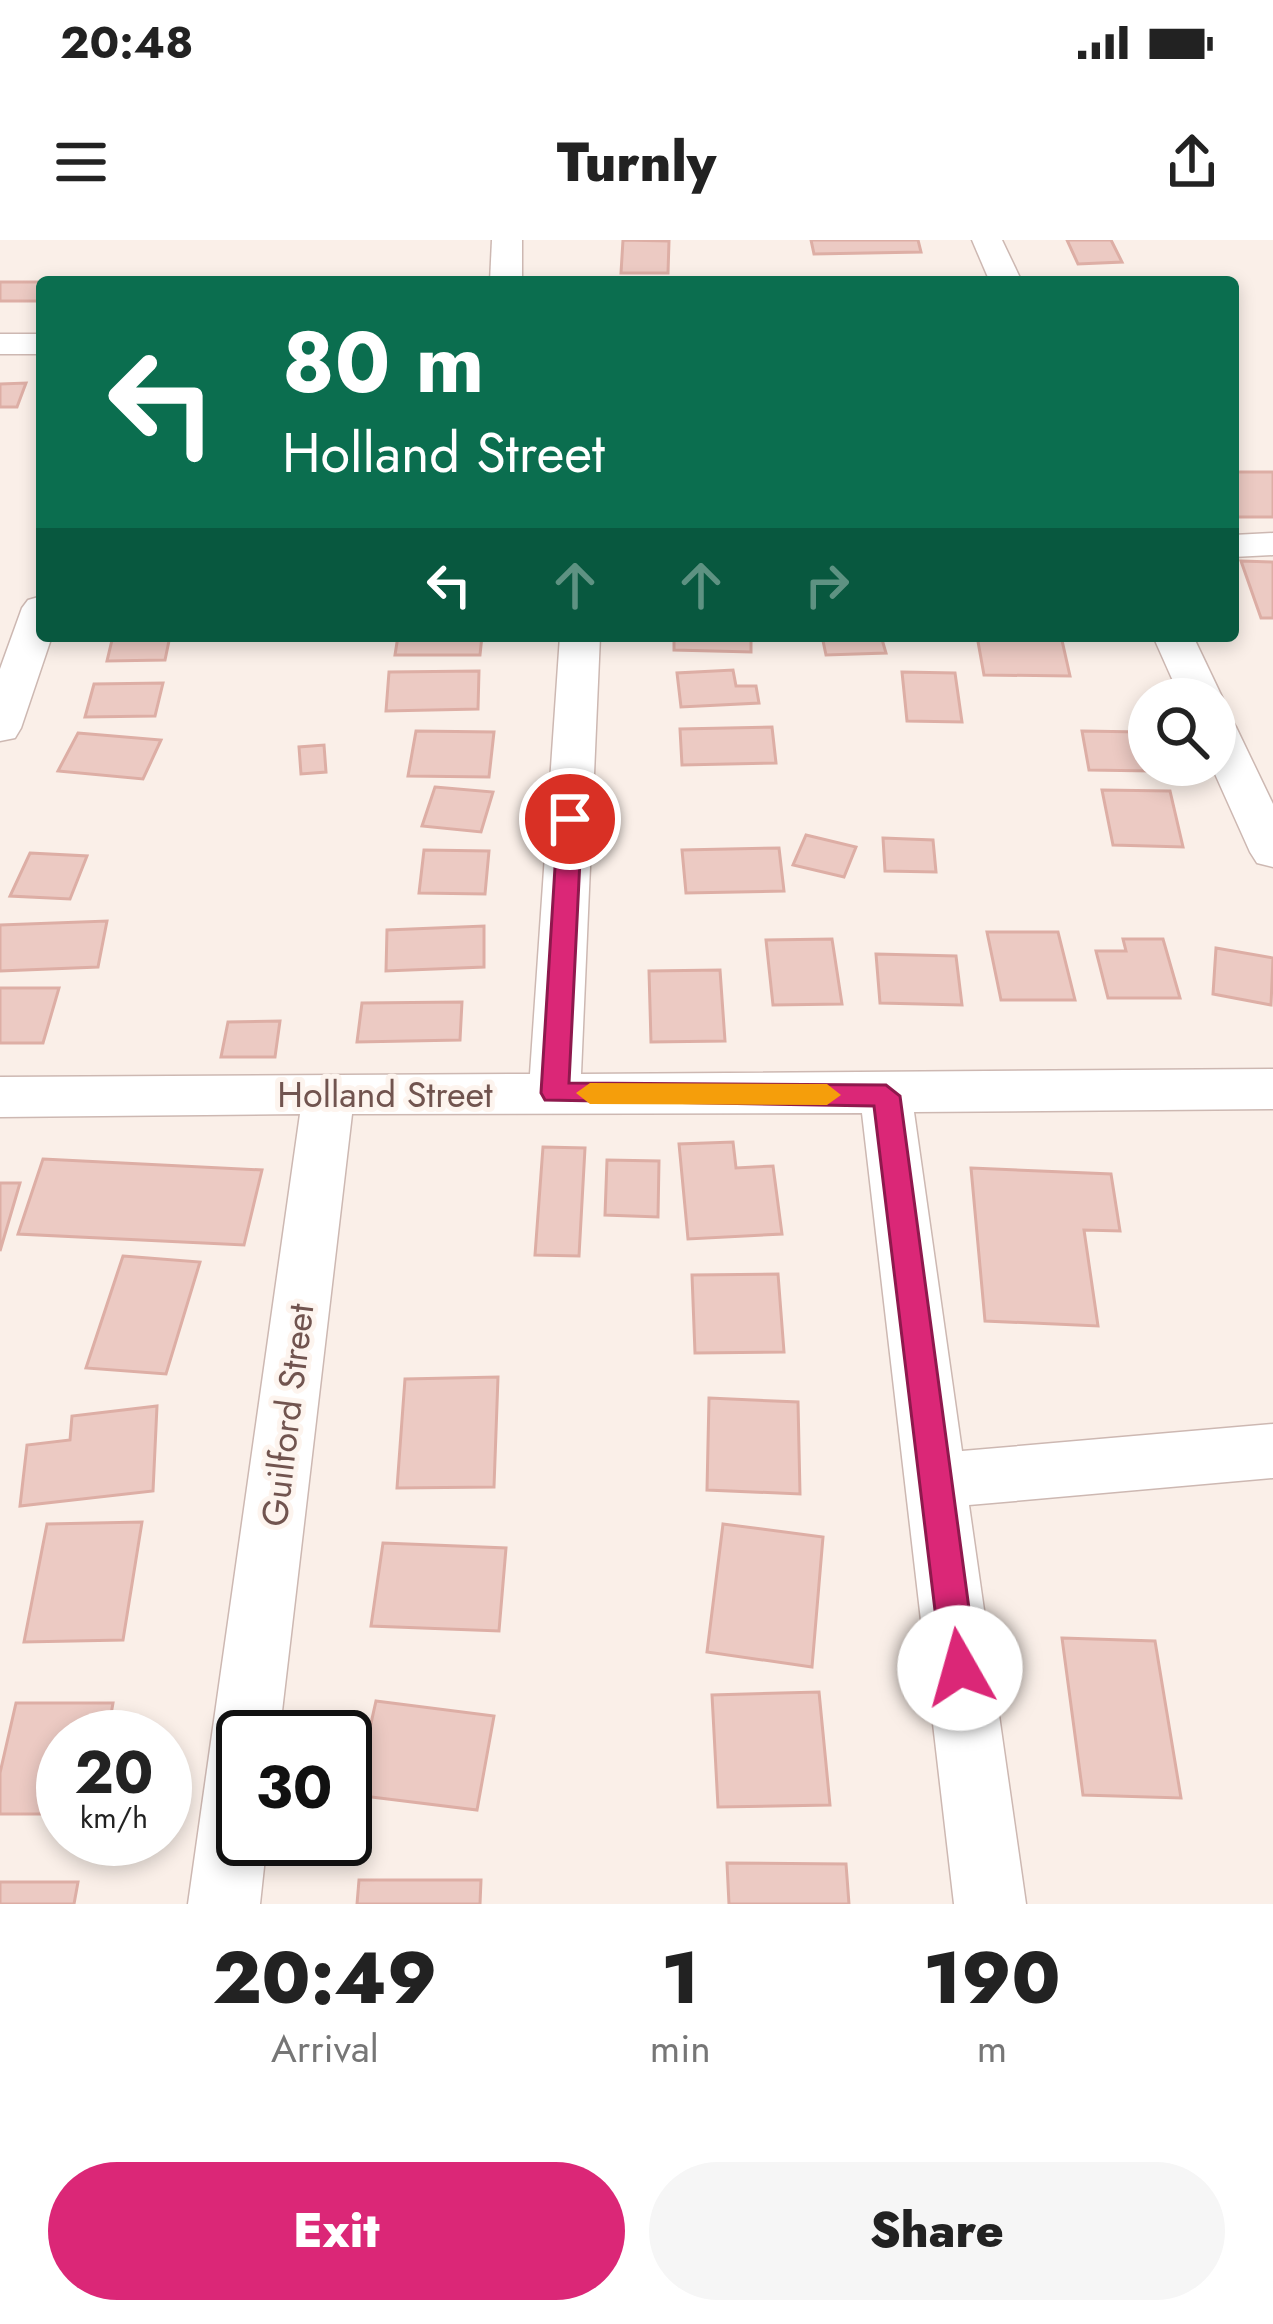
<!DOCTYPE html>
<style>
body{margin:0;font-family:Jost,sans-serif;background:#f6f6f6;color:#222;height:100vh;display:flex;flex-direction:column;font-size:45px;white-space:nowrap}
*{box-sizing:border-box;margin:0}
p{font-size:39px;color:#767676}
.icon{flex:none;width:66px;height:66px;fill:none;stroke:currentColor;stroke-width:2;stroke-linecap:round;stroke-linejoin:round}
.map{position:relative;height:1664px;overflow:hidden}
.drawer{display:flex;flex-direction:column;background:#fff;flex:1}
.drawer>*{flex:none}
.banner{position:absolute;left:36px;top:36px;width:1203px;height:366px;border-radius:12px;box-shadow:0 6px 18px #0003;background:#0b6e4f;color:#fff;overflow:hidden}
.fabs{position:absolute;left:1128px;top:438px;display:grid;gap:24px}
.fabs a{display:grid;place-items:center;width:108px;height:108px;border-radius:50%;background:#fff;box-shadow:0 6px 18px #0003;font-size:60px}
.speed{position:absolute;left:36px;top:1470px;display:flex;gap:24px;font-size:60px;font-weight:700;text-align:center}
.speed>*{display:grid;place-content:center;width:156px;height:156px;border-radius:50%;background:#fff;box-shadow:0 6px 18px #0003;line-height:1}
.speed small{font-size:30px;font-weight:400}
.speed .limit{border:6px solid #111;border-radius:18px;background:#fff;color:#111}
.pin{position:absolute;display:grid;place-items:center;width:102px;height:102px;color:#fff;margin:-51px;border:6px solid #fff;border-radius:50%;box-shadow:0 3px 12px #0007}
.me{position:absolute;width:132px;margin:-66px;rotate:353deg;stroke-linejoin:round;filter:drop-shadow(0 0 9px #0008)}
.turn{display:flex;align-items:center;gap:42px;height:252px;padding:0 48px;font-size:54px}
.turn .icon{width:156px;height:156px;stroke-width:2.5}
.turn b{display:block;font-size:84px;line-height:102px}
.lanes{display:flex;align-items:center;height:114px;padding:0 48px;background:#0003;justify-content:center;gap:60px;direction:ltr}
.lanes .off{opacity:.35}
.eta{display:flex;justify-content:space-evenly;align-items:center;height:204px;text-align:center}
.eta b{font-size:72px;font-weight:800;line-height:84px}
.primary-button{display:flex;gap:24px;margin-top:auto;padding:24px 48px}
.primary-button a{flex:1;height:138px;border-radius:72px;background:#db2777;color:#fff;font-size:48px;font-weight:800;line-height:138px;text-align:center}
.primary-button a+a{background:#f6f6f6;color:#222}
.status{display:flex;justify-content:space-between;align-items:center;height:84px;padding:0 60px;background:#fff;direction:ltr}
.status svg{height:33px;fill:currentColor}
header{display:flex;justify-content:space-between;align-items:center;height:156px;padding:0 48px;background:#fff;font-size:54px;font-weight:800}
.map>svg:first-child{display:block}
.building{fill:#eccac3;stroke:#ddaea5;stroke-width:3}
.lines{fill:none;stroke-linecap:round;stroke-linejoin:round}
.minor-casing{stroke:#cdb8b2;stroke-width:3}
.minor{fill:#fff;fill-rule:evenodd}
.route{fill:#db2777;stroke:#8e194d;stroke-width:3}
.slow{fill:#f59e0b}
.labels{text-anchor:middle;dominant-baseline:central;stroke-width:10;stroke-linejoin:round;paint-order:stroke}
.street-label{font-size:36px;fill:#71544f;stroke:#fdf4ee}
</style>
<div class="status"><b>20:48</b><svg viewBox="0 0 49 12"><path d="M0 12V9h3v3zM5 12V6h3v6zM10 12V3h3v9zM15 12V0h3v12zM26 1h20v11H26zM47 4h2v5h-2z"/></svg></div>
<header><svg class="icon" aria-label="menu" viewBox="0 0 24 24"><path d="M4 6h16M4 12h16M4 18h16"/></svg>Turnly<svg class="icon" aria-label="share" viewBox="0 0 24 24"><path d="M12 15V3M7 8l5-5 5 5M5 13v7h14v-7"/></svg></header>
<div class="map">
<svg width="1273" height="1664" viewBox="0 0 1273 1664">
<rect width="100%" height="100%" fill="#faefe8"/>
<g class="building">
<path d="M 623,0 L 669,1 L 668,33 L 621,33 Z"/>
<path d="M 811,0 L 918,0 L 921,12 L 814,14 Z"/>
<path d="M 1067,0 L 1111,0 L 1122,22 L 1078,24 Z"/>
<path d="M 0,42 L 54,42 L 42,42 L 42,61 L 0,61 Z"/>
<path d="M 26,143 L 17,167 L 0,167 L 0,144 Z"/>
<rect x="1233" y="232" width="40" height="45"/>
<path d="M 1241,321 L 1273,322 L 1273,378 L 1261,378 Z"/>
<path d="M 113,396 L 170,396 L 165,420 L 107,421 Z"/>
<path d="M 398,396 L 482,396 L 480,415 L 395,415 Z"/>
<path d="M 674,396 L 751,396 L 751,412 L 674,410 Z"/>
<path d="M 822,396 L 881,396 L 886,413 L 826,415 Z"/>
<path d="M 977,396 L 1061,396 L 1070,436 L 984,435 Z"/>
<path d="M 733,430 L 736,446 L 756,446 L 759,463 L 681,467 L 677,433 Z"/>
<path d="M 479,431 L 478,469 L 386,471 L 389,432 Z"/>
<path d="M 902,432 L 955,433 L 962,482 L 907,481 Z"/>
<path d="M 163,443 L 155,476 L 85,477 L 94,444 Z"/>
<path d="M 772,487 L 776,523 L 682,525 L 680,489 Z"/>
<path d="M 416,491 L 494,492 L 489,537 L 408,536 Z"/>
<path d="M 1082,491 L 1141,492 L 1151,531 L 1089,530 Z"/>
<path d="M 78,493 L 161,500 L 143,539 L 58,531 Z"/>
<path d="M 324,505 L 326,532 L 301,534 L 299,507 Z"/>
<path d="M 435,547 L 493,552 L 481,592 L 422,586 Z"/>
<path d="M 1102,550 L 1170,551 L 1183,607 L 1113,605 Z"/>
<path d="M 806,595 L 856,607 L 844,637 L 793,625 Z"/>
<path d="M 883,598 L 933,600 L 936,632 L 885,631 Z"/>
<path d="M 779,608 L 784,651 L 686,653 L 682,610 Z"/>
<path d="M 424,610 L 489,611 L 485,654 L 419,653 Z"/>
<path d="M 30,613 L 87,616 L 70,659 L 10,656 Z"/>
<path d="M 107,681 L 98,727 L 0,731 L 0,685 Z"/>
<path d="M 484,686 L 484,727 L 386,731 L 387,690 Z"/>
<path d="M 987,692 L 1058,692 L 1075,760 L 1001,760 Z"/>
<path d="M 832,699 L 842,764 L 773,765 L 766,700 Z"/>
<path d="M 1123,699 L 1163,699 L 1180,758 L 1108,758 L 1096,711 L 1126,711 Z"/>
<path d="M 1216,708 L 1273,718 L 1271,765 L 1213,754 Z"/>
<path d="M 876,714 L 956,716 L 962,765 L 880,763 Z"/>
<path d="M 720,730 L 725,801 L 651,802 L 649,731 Z"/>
<path d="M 0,748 L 59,748 L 43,803 L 0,803 Z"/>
<path d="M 462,762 L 460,800 L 357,802 L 362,763 Z"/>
<path d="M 280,781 L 275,817 L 221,817 L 228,782 Z"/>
<path d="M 733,902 L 736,928 L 773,926 L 782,994 L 688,999 L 679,904 Z"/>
<path d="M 543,907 L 585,908 L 579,1016 L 535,1015 Z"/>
<path d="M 43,919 L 262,930 L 244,1005 L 18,994 Z"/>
<path d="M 607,920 L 659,921 L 658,977 L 605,975 Z"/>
<path d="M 971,928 L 1111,934 L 1120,991 L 1084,990 L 1098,1086 L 985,1081 Z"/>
<path d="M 0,943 L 20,943 L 0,1011 Z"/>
<path d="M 123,1016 L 200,1022 L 166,1134 L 86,1128 Z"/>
<path d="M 778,1034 L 784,1112 L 695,1113 L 692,1035 Z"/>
<path d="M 498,1137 L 494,1247 L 397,1248 L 405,1139 Z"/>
<path d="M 709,1158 L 798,1162 L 800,1254 L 707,1250 Z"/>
<path d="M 157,1166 L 153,1251 L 20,1266 L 27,1205 L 70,1200 L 72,1176 Z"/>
<path d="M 142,1282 L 123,1400 L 24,1402 L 47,1284 Z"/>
<path d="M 723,1284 L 823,1297 L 812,1427 L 707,1412 Z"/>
<path d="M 383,1303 L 506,1308 L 499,1391 L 371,1386 Z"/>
<path d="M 1062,1398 L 1155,1401 L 1181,1558 L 1083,1555 Z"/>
<path d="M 819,1452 L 830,1565 L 718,1567 L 712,1455 Z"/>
<path d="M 376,1461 L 494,1476 L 477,1570 L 355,1555 Z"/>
<path d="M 16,1463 L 113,1463 L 107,1497 L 63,1497 L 63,1574 L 0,1574 L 0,1533 Z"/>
<path d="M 727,1623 L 846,1624 L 849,1664 L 729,1664 Z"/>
<path d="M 359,1640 L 481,1640 L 480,1664 L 357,1664 Z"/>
<path d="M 0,1642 L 78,1642 L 74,1664 L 0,1664 Z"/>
</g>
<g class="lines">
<defs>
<g id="minor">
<path d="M 492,0 L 522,0 L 522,42 L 490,42 Z"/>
<path d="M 972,0 L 1002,0 L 1022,42 L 990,42 Z"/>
<rect x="0" y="94" width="42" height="20"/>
<path d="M 1273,293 L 1273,315 L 1233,317 L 1233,295 Z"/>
<path d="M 42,356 L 42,396 L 52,396 L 21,488 L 15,498 L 0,501 L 0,429 L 22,368 L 28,360 Z"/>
<path d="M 560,396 L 600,396 L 581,834 L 1273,829 L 1273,869 L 914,872 L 962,1211 L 1273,1184 L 1273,1238 L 969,1265 L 1026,1664 L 954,1664 L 862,873 L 352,874 L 279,1497 L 243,1497 L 243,1599 L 267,1599 L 260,1664 L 188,1664 L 300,874 L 0,877 L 0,837 L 530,834 Z"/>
<path d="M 1153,396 L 1193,396 L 1223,459 L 1217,468 L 1215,459 L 1181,459 Z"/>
<path d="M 1215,474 L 1230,477 L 1236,487 L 1273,564 L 1273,627 L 1257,623 L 1250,612 L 1211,525 L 1215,525 Z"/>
</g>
</defs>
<use href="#minor" class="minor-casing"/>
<use href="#minor" class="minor"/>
</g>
<path class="route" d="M 570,571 L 582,579 L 569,843 L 886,845 L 900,856 L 977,1428 L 972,1440 L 960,1445 L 947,1440 L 942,1428 L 874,866 L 545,860 L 541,853 L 558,579 Z"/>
<path class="slow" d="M 590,843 L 827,844 L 841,855 L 827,865 L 590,864 L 576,853 Z"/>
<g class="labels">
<g class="street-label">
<text x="385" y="854">Holland Street</text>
<text transform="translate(287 1175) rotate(-83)">Guilford Street</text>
</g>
</g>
</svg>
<div class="fabs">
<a><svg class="icon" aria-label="search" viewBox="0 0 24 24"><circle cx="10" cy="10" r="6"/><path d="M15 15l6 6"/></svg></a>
</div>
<div class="speed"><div>20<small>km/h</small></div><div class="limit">30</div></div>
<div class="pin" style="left:570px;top:579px;background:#d93025"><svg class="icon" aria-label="arrive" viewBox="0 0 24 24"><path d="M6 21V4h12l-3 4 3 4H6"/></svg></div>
<svg class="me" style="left:960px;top:1428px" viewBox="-20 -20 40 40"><circle r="19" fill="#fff"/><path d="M0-13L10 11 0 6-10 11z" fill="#db2777"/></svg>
<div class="banner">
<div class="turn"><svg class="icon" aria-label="left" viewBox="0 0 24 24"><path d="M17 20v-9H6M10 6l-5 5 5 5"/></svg><div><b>80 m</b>Holland Street</div></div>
<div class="lanes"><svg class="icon" aria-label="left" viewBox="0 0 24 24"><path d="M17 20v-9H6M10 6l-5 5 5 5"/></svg><svg class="icon off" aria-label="ahead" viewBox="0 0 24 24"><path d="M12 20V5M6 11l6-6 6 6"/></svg><svg class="icon off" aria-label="ahead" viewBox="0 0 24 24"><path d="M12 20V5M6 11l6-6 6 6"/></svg><svg class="icon off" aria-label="right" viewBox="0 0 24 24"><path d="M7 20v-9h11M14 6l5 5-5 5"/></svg></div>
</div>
</div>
<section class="drawer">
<div class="eta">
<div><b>20:49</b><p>Arrival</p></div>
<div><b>1</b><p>min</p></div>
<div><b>190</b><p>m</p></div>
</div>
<div class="primary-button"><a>Exit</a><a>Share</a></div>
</section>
